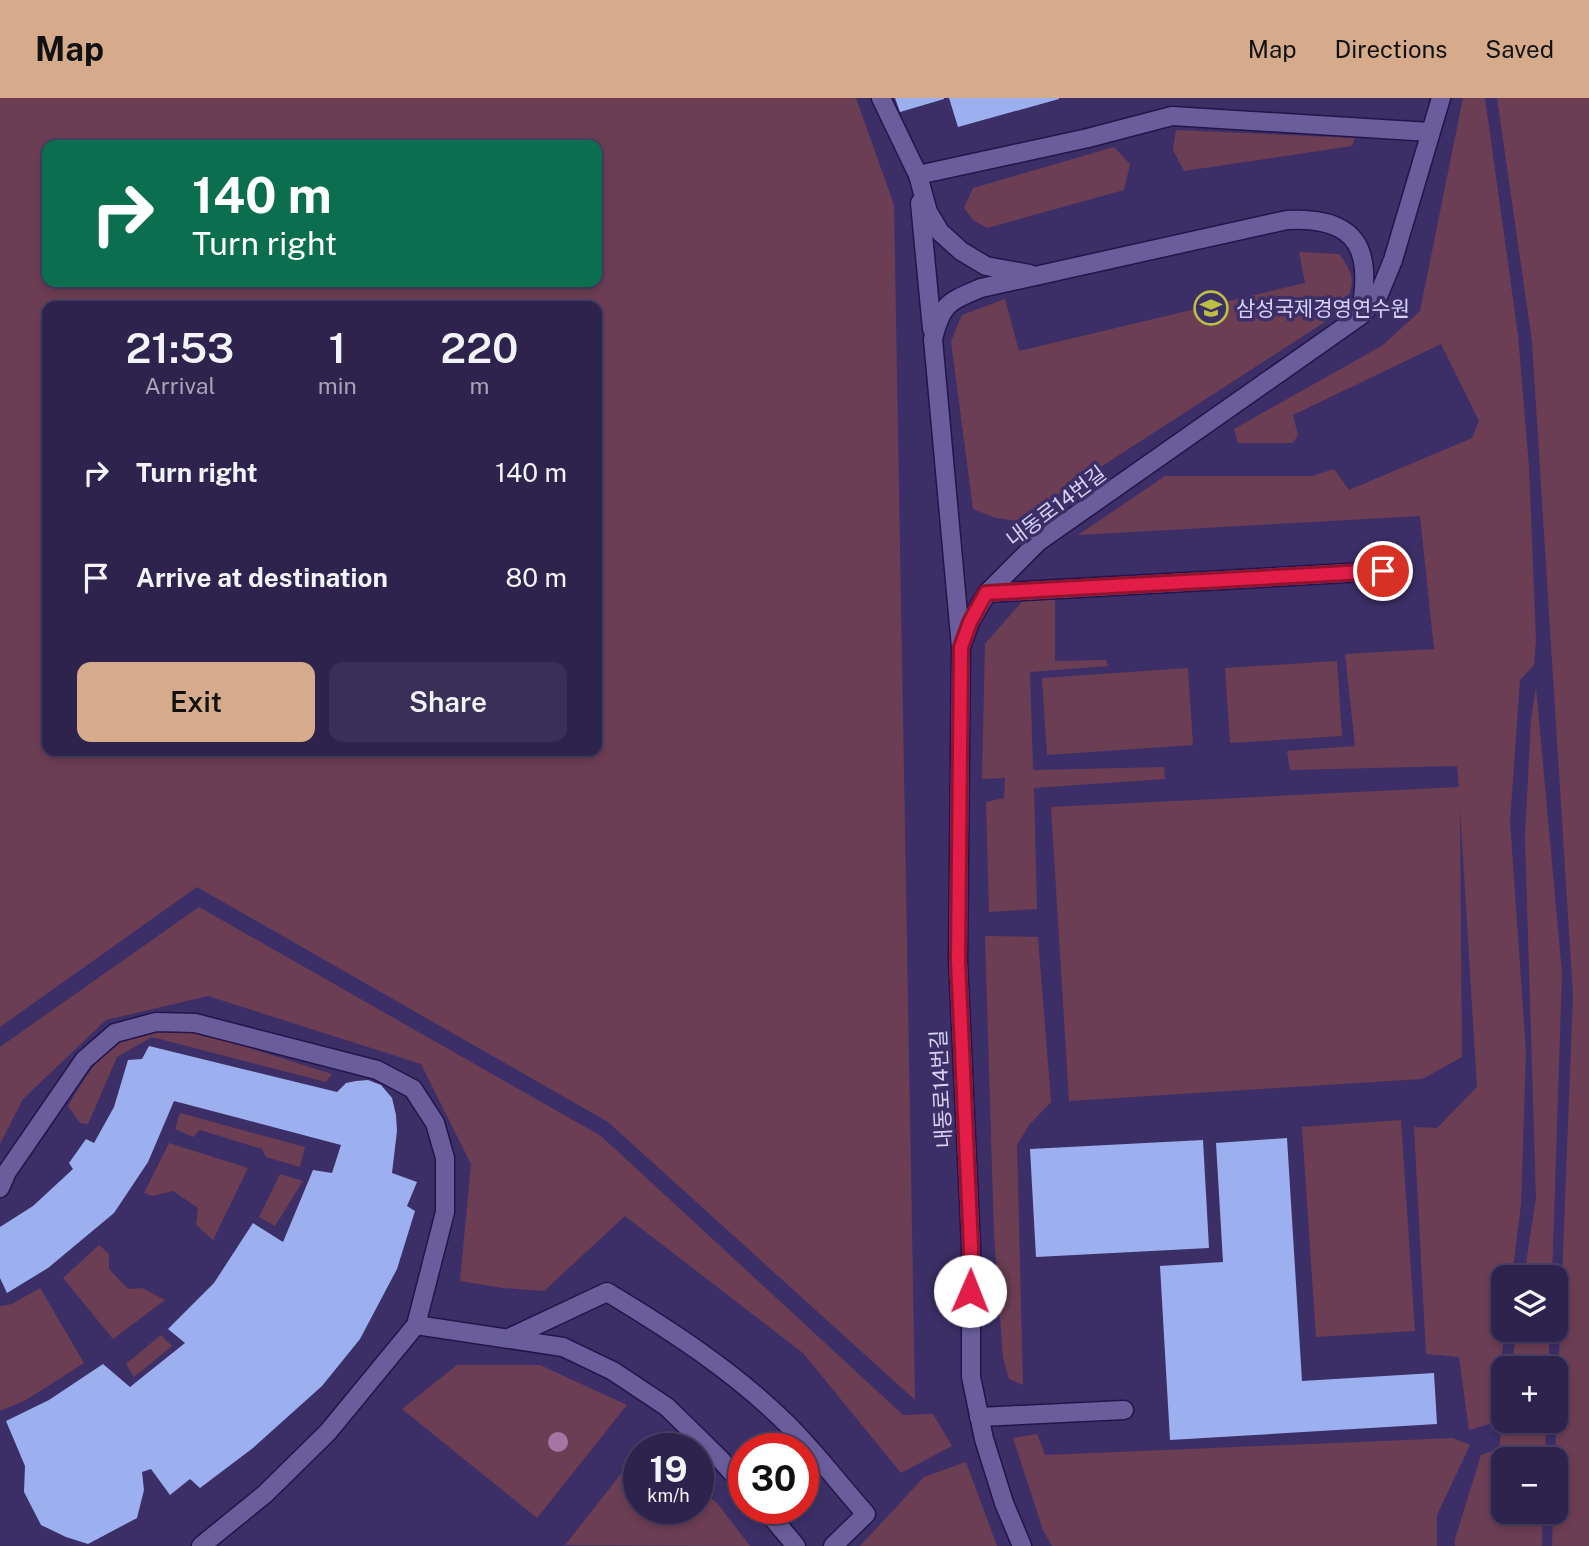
<!DOCTYPE html>
<meta charset="utf-8">
<style>
body{margin:0;font-family:"Public Sans","Noto Sans KR",sans-serif;background:#392f57;color:#f1f3f6;height:100vh;display:flex;flex-direction:column;font-size:26px;white-space:nowrap}
*{box-sizing:border-box;margin:0}
p{font-size:23px;color:#a7a4b6}
.icon{flex:none;width:38px;height:38px;fill:none;stroke:currentColor;stroke-width:2;stroke-linecap:round;stroke-linejoin:round}
.map{position:relative;flex:1;overflow:hidden}
.details{position:absolute;left:42px;top:203px;width:560px;height:455px;display:flex;flex-direction:column;background:#2d234d;border-radius:14px;box-shadow:0 4px 10px #0003,0 0 0 2px #484065}
.details>*{flex:none}
.hud{position:absolute;left:42px;top:42px;width:560px;height:147px;border-radius:14px;box-shadow:0 4px 10px #0003,0 0 0 2px #484065;background:#0b6e4f;color:#fff;overflow:hidden}
.tools{position:absolute;left:1491px;top:1167px;display:grid;gap:14px}
.tools a{display:grid;place-items:center;width:77px;height:77px;border-radius:14px;background:#2d234d;box-shadow:0 4px 10px #0003,0 0 0 2px #484065;font-size:35px}
.speed{position:absolute;left:623px;top:1335px;display:flex;gap:14px;font-size:35px;font-weight:700;text-align:center}
.speed>*{display:grid;place-content:center;width:91px;height:91px;border-radius:50%;background:#2d234d;box-shadow:0 4px 10px #0003,0 0 0 2px #484065;line-height:1}
.speed small{font-size:18px;font-weight:400}
.speed .limit{border:10px solid #d22;background:#fff;color:#111}
.pin{position:absolute;display:grid;place-items:center;width:60px;height:60px;color:#fff;margin:-30px;border:4px solid #fff;border-radius:50%;box-shadow:0 2px 7px #0007}
.me{position:absolute;width:77px;margin:-38px;rotate:1deg;stroke-linejoin:round;filter:drop-shadow(0 0 5px #0008)}
.turn{display:flex;align-items:center;gap:24px;height:147px;padding:0 35px;font-size:32px}
.turn .icon{width:91px;height:91px;stroke-width:2.5}
.turn b{display:block;font-size:49px;line-height:60px}
.eta{display:flex;justify-content:space-evenly;align-items:center;height:119px;text-align:center}
.eta b{font-size:42px;font-weight:600;line-height:49px}
.cta{display:flex;gap:14px;margin-top:auto;padding:14px 35px}
.cta a{flex:1;height:80px;border-radius:14px;background:#d6ab8b;color:#111;font-size:28px;font-weight:600;line-height:80px;text-align:center}
.cta a+a{background:#392f57;color:#f1f3f6}
ul{padding:0;list-style:none}
li{display:flex;align-items:center;gap:21px;height:105px;padding:0 35px}
li div{flex:1}
li b{display:block;font-size:26px}
li em{font-style:normal}
header{display:flex;align-items:center;gap:42px;box-sizing:border-box;height:98px;padding:0 35px;background:#d6ab8b;color:#111}
header strong{font-size:33px}
nav{display:flex;gap:38px;margin-inline-start:auto;font-size:24px}
.map>svg:first-child{display:block}
.green{fill:#6c3e54;fill-rule:evenodd}
.building{fill:#9cafef}
.lines{fill:none;stroke-linecap:round;stroke-linejoin:round}
.minor-casing{stroke:#24144a;stroke-width:21}
.minor{stroke:#695e9b;stroke-width:18}
.tree{fill:#a676a2}
.route-casing{stroke:#92132f;stroke-width:18}
.route{stroke:#e11d48;stroke-width:12}
.labels{text-anchor:middle;dominant-baseline:central;stroke-width:7;stroke-linejoin:round;paint-order:stroke}
.poi-label{font-size:21px;fill:#d6d2f4;stroke:#3c2f67;text-anchor:start}
.street-label{font-size:21px;fill:#d6d2f4;stroke:#3c2f67}
</style>
<header>
<strong>Map</strong>
<nav><a>Map</a><a>Directions</a><a>Saved</a></nav>
</header>
<div class="map">
<svg width="1589" height="1448" viewBox="0 0 1589 1448">
<rect width="100%" height="100%" fill="#3c2f67"/>
<g class="green">
<path d="M 0,0 L 856,0 L 894,107 L 915,1302 L 608,1024 L 197,789 L 0,929 ZM 47,47 L 597,47 L 597,184 L 47,184 ZM 47,208 L 597,208 L 597,653 L 47,653 Z"/>
<path d="M 1463,0 L 1485,0 L 1518,237 L 1529,369 L 1536,542 L 1534,567 L 1520,582 L 1510,723 L 1526,954 L 1521,1106 L 1512,1179 L 1503,1180 L 1503,1232 L 1505,1232 L 1493,1325 L 1469,1332 L 1459,1259 L 1426,1256 L 1414,1029 L 1437,1030 L 1477,989 L 1460,710 L 1462,959 L 1422,981 L 1069,1003 L 1051,709 L 1459,689 L 1457,668 L 1290,672 L 1287,653 L 1355,648 L 1345,556 L 1434,551 L 1420,418 L 1078,437 L 1165,378 L 1312,378 L 1334,371 L 1349,392 L 1472,340 L 1479,323 L 1441,246 L 1293,317 L 1298,337 L 1293,345 L 1238,345 L 1234,331 L 1383,247 L 1420,213 Z"/>
<path d="M 1497,0 L 1589,0 L 1589,1448 L 1552,1448 L 1553,1414 L 1556,1414 L 1555,1361 L 1573,898 L 1532,243 Z"/>
<path d="M 1176,32 L 1355,40 L 1352,48 L 1184,73 L 1173,52 Z"/>
<path d="M 1114,49 L 1130,66 L 1124,92 L 987,130 L 973,122 L 964,110 L 973,90 Z"/>
<path d="M 1299,154 L 1339,156 C 1358,181 1354,189 1339,215 L 1017,423 L 996,420 L 973,411 L 951,243 L 962,217 L 1005,201 L 1019,253 L 1305,185 Z"/>
<path d="M 1055,494 L 1055,563 L 1106,562 L 1108,568 L 1030,574 L 1033,672 L 1164,669 L 1165,681 L 1034,690 L 1037,811 L 989,814 L 986,704 L 1004,700 L 1005,680 L 982,681 L 985,546 L 1027,498 Z"/>
<path d="M 1337,563 L 1342,638 L 1230,645 L 1225,570 Z"/>
<path d="M 1188,570 L 1193,647 L 1047,657 L 1042,580 Z"/>
<path d="M 1536,589 L 1562,875 L 1552,1180 L 1524,1179 L 1536,1100 L 1525,739 L 1531,622 Z"/>
<path d="M 199,809 L 601,1038 L 903,1317 L 933,1316 L 952,1348 L 901,1375 L 803,1255 L 625,1118 L 544,1193 L 503,1190 L 460,1183 L 471,1066 L 421,966 L 208,898 L 106,922 L 23,1001 L 0,1046 L 0,949 Z"/>
<path d="M 985,838 L 1038,839 L 1051,1004 L 1029,1027 L 1017,1047 L 1023,1287 L 1009,1281 L 1003,1260 L 994,1136 Z"/>
<path d="M 186,930 L 332,976 L 326,984 L 152,939 L 117,959 L 88,1026 L 80,1025 L 68,1008 C 104,948 115,933 186,930 Z"/>
<path d="M 180,1015 L 305,1049 L 300,1069 L 266,1059 L 262,1051 L 200,1032 L 193,1039 L 175,1031 Z"/>
<path d="M 1401,1022 L 1415,1233 L 1316,1239 L 1302,1029 Z"/>
<path d="M 169,1045 L 248,1070 L 213,1142 L 196,1127 L 198,1110 L 173,1093 L 153,1098 L 144,1095 Z"/>
<path d="M 280,1076 L 303,1083 L 275,1128 L 259,1119 Z"/>
<path d="M 99,1147 L 109,1156 L 109,1171 L 128,1191 L 142,1190 L 165,1202 L 113,1241 L 63,1180 Z"/>
<path d="M 40,1190 L 84,1265 L 26,1302 L 0,1313 L 0,1208 L 12,1206 Z"/>
<path d="M 1517,1232 L 1550,1232 L 1548,1270 L 1511,1270 Z"/>
<path d="M 161,1237 L 172,1248 L 134,1279 L 126,1266 Z"/>
<path d="M 457,1267 L 540,1267 L 627,1307 L 537,1420 L 402,1311 Z"/>
<path d="M 1503,1320 L 1503,1323 L 1546,1323 L 1545,1361 L 1503,1362 L 1503,1414 L 1543,1414 L 1542,1448 L 1455,1448 L 1455,1441 L 1481,1357 L 1499,1351 Z"/>
<path d="M 1037,1336 L 1045,1357 L 1453,1340 L 1470,1347 L 1437,1417 L 1437,1448 L 1052,1448 L 1043,1432 L 1013,1340 Z"/>
<path d="M 639,1353 L 639,1410 L 698,1410 L 698,1389 L 717,1405 L 750,1448 L 565,1447 Z"/>
<path d="M 966,1364 L 997,1448 L 860,1448 L 924,1379 Z"/>
</g>
<g class="building">
<path d="M 895,0 L 944,0 L 944,1 L 900,14 Z"/>
<path d="M 949,0 L 1059,0 L 1059,1 L 958,29 Z"/>
<path d="M 149,948 L 337,994 L 346,985 L 356,983 L 368,982 L 381,987 L 392,1000 L 396,1017 L 397,1033 L 392,1075 L 417,1084 L 407,1108 L 415,1113 L 397,1171 L 360,1241 L 322,1288 L 253,1350 L 200,1390 L 190,1381 L 170,1397 L 151,1371 L 142,1374 L 144,1392 L 137,1420 L 88,1446 L 66,1439 L 41,1427 L 24,1394 L 25,1368 L 6,1323 L 49,1302 L 103,1266 L 130,1289 L 185,1245 L 168,1231 L 214,1185 L 253,1125 L 283,1144 L 313,1072 L 332,1075 L 341,1047 L 174,1003 L 148,1064 L 114,1115 L 48,1170 L 7,1195 L 0,1180 L 0,1129 L 33,1108 L 73,1071 L 69,1065 L 86,1041 L 94,1045 L 114,1009 L 128,962 L 142,961 Z"/>
<path d="M 1287,1040 L 1302,1283 L 1434,1275 L 1437,1326 L 1170,1342 L 1160,1168 L 1223,1164 L 1216,1045 Z"/>
<path d="M 1203,1042 L 1209,1150 L 1036,1159 L 1030,1051 Z"/>
</g>
<g class="lines">
<defs>
<g id="minor">
<path d="M 881,0 L 918,77 L 928,114 L 940,134 L 961,153 L 986,168 L 1030,176"/>
<path d="M 918,77 L 1088,40 L 1172,18 L 1430,34"/>
<path d="M 920,105 L 932,231"/>
<path d="M 1363,216 L 1379,196 L 1393,162 L 1441,0"/>
<path d="M 987,495 L 1383,473"/>
<path d="M 961,549 L 933,241 C 942,205 948,204 981,190 L 1287,122 C 1360,118 1373,154 1360,218 L 1038,444 L 987,495 L 970,524 L 961,549 L 958,863 L 971,1149 L 971,1279 L 984,1341 L 1004,1405 L 1022,1448"/>
<path d="M 0,1090 L 7,1074 L 84,962 L 115,935 L 156,924 L 195,925 L 377,972 L 413,991 L 435,1025 L 445,1060 L 445,1114 L 416,1227 L 328,1334 L 265,1396 L 201,1448"/>
<path d="M 416,1227 L 563,1249 L 613,1273 L 667,1309 L 720,1361 L 744,1388"/>
<path d="M 509,1240 L 607,1194 C 670,1232 732,1272 785,1324 C 814,1352 839,1386 866,1416 L 833,1448"/>
<path d="M 979,1319 L 1124,1312"/>
<path d="M 764,1410 L 796,1448"/>
</g>
</defs>
<use href="#minor" class="minor-casing"/>
<use href="#minor" class="minor"/>
</g>
<circle class="tree" cx="558" cy="1344" r="10"/>
<g class="lines">
<defs>
<path id="route" d="M 970,1193 L 971,1149 L 958,863 L 961,549 L 970,524 L 986,495 L 1383,473"/>
</defs>
<use href="#route" class="route-casing"/>
<use href="#route" class="route"/>
</g>
<defs>
<symbol id="school-ring" viewBox="-11 -11 22 22"><circle r="9.5" fill="#3c2f67" stroke="#bcbf44" stroke-width="1.5"/><path d="M0-5L7-2L0 1L-7-2ZM-4 1L0 2.5L4 1V4Q0 6-4 4Z" fill="#bcbf44"/></symbol>
</defs>
<g fill-rule="evenodd">
<use href="#school-ring" x="1192" y="191" width="38" height="38"/>
</g>
<g class="labels">
<g class="poi-label">
<text x="1236" y="210">삼성국제경영연수원</text>
</g>
<g class="street-label">
<text transform="translate(1056 408) rotate(-37)">내동로14번길</text>
<text transform="translate(941 991) rotate(-93)">내동로14번길</text>
</g>
</g>
</svg>
<div class="tools">
<a><svg class="icon" aria-label="layers" viewBox="0 0 24 24"><path d="M12 4l9 5-9 5-9-5zM3 14l9 5 9-5"/></svg></a>
<a>+</a>
<a>−</a>
</div>
<div class="speed"><div>19<small>km/h</small></div><div class="limit">30</div></div>
<div class="pin" style="left:1383px;top:473px;background:#d93025"><svg class="icon" aria-label="arrive" viewBox="0 0 24 24"><path d="M6 21V4h12l-3 4 3 4H6"/></svg></div>
<svg class="me" style="left:970px;top:1193px" viewBox="-20 -20 40 40"><circle r="19" fill="#fff"/><path d="M0-13L10 11 0 6-10 11z" fill="#e11d48"/></svg>
<div class="hud">
<div class="turn"><svg class="icon" aria-label="right" viewBox="0 0 24 24"><path d="M7 20v-9h11M14 6l5 5-5 5"/></svg><div><b>140 m</b>Turn right</div></div>
</div>
<section class="details">
<div class="eta">
<div><b>21:53</b><p>Arrival</p></div>
<div><b>1</b><p>min</p></div>
<div><b>220</b><p>m</p></div>
</div>
<ul>
<li><svg class="icon" aria-label="right" viewBox="0 0 24 24"><path d="M7 20v-9h11M14 6l5 5-5 5"/></svg><div><b>Turn right</b></div><em>140 m</em></li>
<li><svg class="icon" aria-label="arrive" viewBox="0 0 24 24"><path d="M6 21V4h12l-3 4 3 4H6"/></svg><div><b>Arrive at destination</b></div><em>80 m</em></li>
</ul>
<div class="cta"><a>Exit</a><a>Share</a></div>
</section>
</div>
